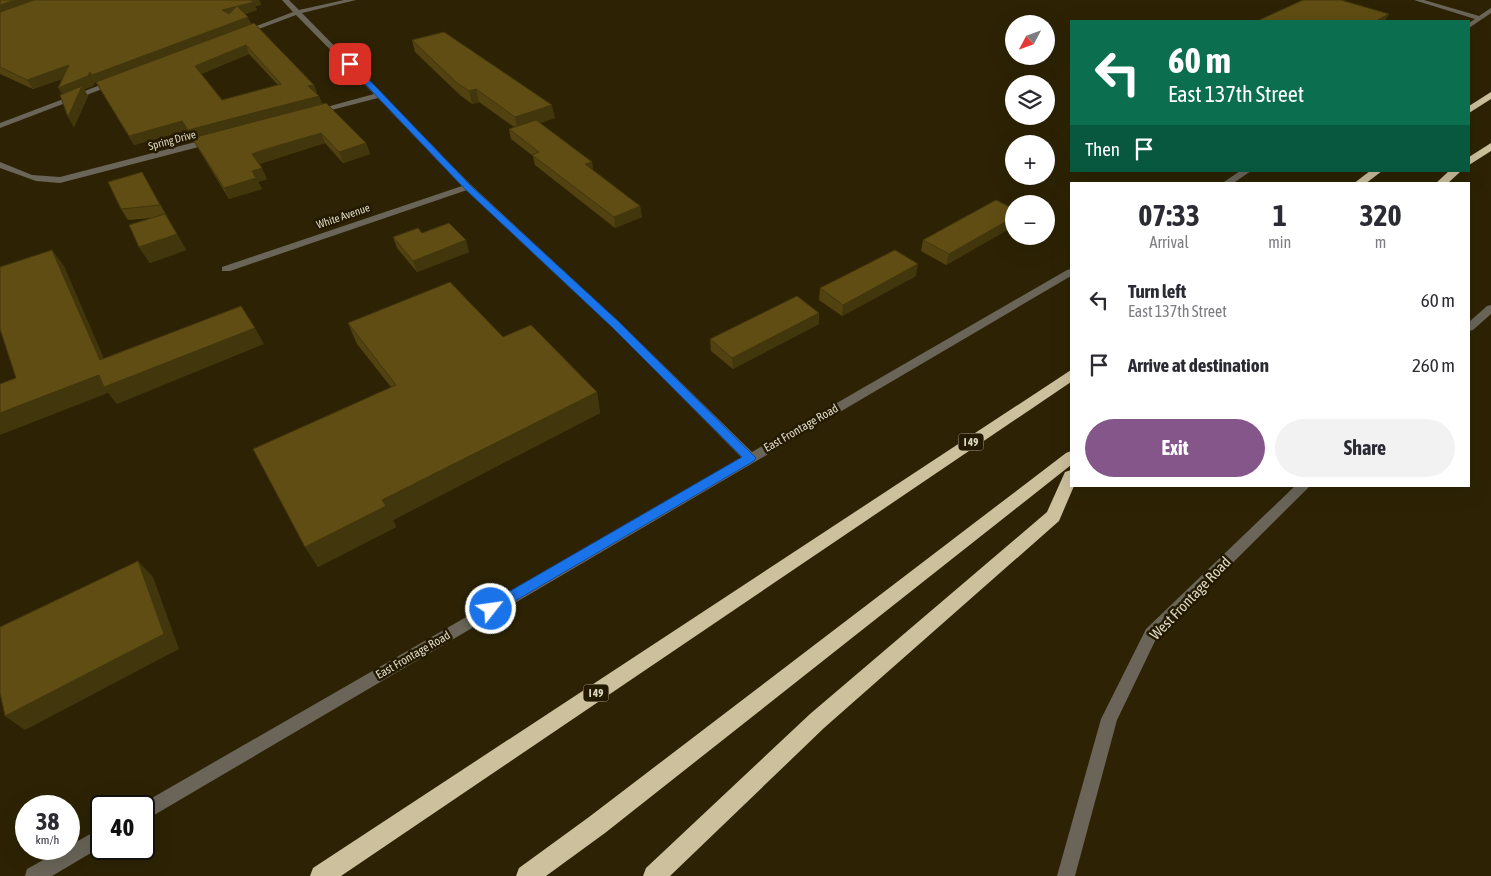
<!DOCTYPE html>
<meta charset="utf-8">
<style>
body{margin:0;font-family:"Asap Condensed",sans-serif;background:#f2f2f3;color:#2b2b33;height:100vh;display:flex;flex-direction:column;font-size:19px;white-space:nowrap}
*{box-sizing:border-box;margin:0}
p{font-size:16px;color:#7c7c81}
.icon{flex:none;width:28px;height:28px;fill:none;stroke:currentColor;stroke-width:2;stroke-linecap:round;stroke-linejoin:round}
.map{position:relative;flex:1;overflow:hidden}
.sheet{position:absolute;left:1070px;top:182px;width:400px;height:305px;display:flex;flex-direction:column;background:#fff;border-radius:0px;box-shadow:0 5px 20px #0002}
.sheet>*{flex:none}
.hud{position:absolute;left:1070px;top:20px;width:400px;height:152px;border-radius:0px;box-shadow:0 5px 20px #0002;background:#0b6e4f;color:#fff;overflow:hidden}
.needle{width:32px;rotate:229deg}
.fabs{position:absolute;left:1005px;top:15px;display:grid;gap:10px}
.fabs a{display:grid;place-items:center;width:50px;height:50px;border-radius:50%;background:#fff;box-shadow:0 5px 20px #0002;font-size:25px}
.speed{position:absolute;left:15px;top:795px;display:flex;gap:10px;font-size:25px;font-weight:700;text-align:center}
.speed>*{display:grid;place-content:center;width:65px;height:65px;border-radius:50%;background:#fff;box-shadow:0 5px 20px #0002;line-height:1}
.speed small{font-size:12px;font-weight:400}
.speed .limit{border:2px solid #111;border-radius:8px;background:#fff;color:#111}
.pin{position:absolute;display:grid;place-items:center;width:42px;height:42px;color:#fff;margin:-21px;border-radius:10px;box-shadow:0 2px 8px #0006}
.me{position:absolute;width:55px;margin:-28px;rotate:60deg;stroke-linejoin:round;filter:drop-shadow(0 0 4px #0008)}
.turn{display:flex;align-items:center;gap:18px;height:105px;padding:0 15px;font-size:22px}
.turn .icon{width:65px;height:65px;stroke-width:2.5}
.turn b{display:block;font-size:35px;line-height:42px}
.then{display:flex;align-items:center;height:48px;padding:0 15px;background:#0003;gap:10px;font-size:19px}
.eta{display:flex;justify-content:space-evenly;align-items:center;height:85px;text-align:center}
.eta b{font-size:30px;font-weight:700;line-height:35px}
.action{display:flex;gap:10px;margin-top:auto;padding:10px 15px}
.action a{flex:1;height:58px;border-radius:30px;background:#855689;color:#fff;font-size:20px;font-weight:700;line-height:58px;text-align:center}
.action a+a{background:#f2f2f3;color:#2b2b33}
ul{padding:0;list-style:none}
li{display:flex;align-items:center;gap:15px;height:65px;padding:0 15px}
li div{flex:1}
li b{display:block;font-size:19px}
li em{font-style:normal}
.map>svg:first-child{display:block}
.lines{fill:none;stroke-linecap:round;stroke-linejoin:round}
.minor{fill:#6a6558;fill-rule:evenodd}
.highway{fill:#ccc09d;fill-rule:evenodd}
.wall{fill:#524210;fill-rule:evenodd}
.shaded-wall{fill:#42360d}
.building{fill:#5f4d13;stroke:#42360d;fill-rule:evenodd}
.route{fill:#1a73e8;stroke:#114b97}
.labels{text-anchor:middle;dominant-baseline:central;stroke-width:5;stroke-linejoin:round;paint-order:stroke}
.far-street-label{font-size:11px;fill:#ded8c7;stroke:#241a00}
.shield{fill:#241a00;stroke:#a69f8b;stroke-width:1}
.shield-label{font-size:11px;font-weight:bold;fill:#ded8c7}
.street-label{font-size:12px;fill:#ded8c7;stroke:#241a00}
.near-street-label{font-size:15px;fill:#ded8c7;stroke:#241a00}
</style>
<div class="map">
<svg width="1491" height="876" viewBox="0 0 1491 876">
<rect width="100%" height="100%" fill="#2d2304"/>
<g class="lines">
<g class="minor">
<path d="M 282,0 L 289,0 L 299,10 L 344,0 L 356,0 L 302,13 L 471,185 L 620,323 L 752,452 L 1067,270 L 1071,269 L 1071,276 L 144,821 L 144,806 L 138,806 L 742,458 L 612,327 L 467,190 L 230,271 L 222,271 L 222,267 L 462,186 L 378,98 L 312,115 L 312,111 L 374,94 L 296,15 L 245,34 L 241,34 L 241,32 L 293,12 Z"/>
<path d="M 1414,0 L 1424,0 L 1479,16 L 1491,8 L 1491,13 L 1469,28 L 1469,23 L 1475,19 Z"/>
<path d="M 111,81 L 118,83 L 0,128 L 0,123 Z"/>
<path d="M 211,138 L 215,141 L 214,143 L 60,183 L 36,181 L 0,168 L 0,162 L 32,175 L 60,177 Z"/>
<path d="M 1240,171 L 1251,171 L 1232,184 L 1221,184 Z"/>
<path d="M 1491,305 L 1491,314 L 1473,330 L 1469,331 L 1469,322 L 1487,306 Z"/>
<path d="M 1295,486 L 1310,486 L 1156,639 L 1117,720 L 1075,876 L 1057,876 L 1101,719 L 1146,629 Z"/>
<path d="M 101,828 L 101,847 L 52,876 L 25,876 L 27,869 L 63,849 L 69,849 L 69,846 Z"/>
</g>
<g class="highway">
<path d="M 1491,92 L 1491,99 L 1469,113 L 1469,106 Z"/>
<path d="M 1491,143 L 1491,151 L 1469,165 L 1469,157 Z"/>
<path d="M 1370,171 L 1382,171 L 1365,184 L 1353,184 Z"/>
<path d="M 1449,171 L 1461,171 L 1447,184 L 1435,184 Z"/>
<path d="M 1071,370 L 1071,382 L 341,876 L 310,876 L 313,868 Z"/>
<path d="M 1071,451 L 1071,465 L 605,833 L 546,876 L 516,876 L 519,868 L 589,817 L 1066,453 Z"/>
<path d="M 1071,470 L 1071,486 L 1074,486 L 1059,521 L 824,728 L 670,876 L 643,876 L 646,868 L 810,714 L 1047,512 L 1065,472 Z"/>
</g>
</g>
<g class="wall">
<path d="M 0,0 L 259,0 L 261,5 L 255,6 L 257,10 L 245,14 L 251,24 L 314,85 L 317,94 L 316,94 L 319,96 L 322,104 L 366,143 L 370,154 L 343,163 L 325,143 L 271,160 L 259,164 L 267,179 L 258,182 L 262,189 L 229,199 L 198,148 L 193,140 L 187,130 L 134,145 L 95,81 L 93,86 L 84,89 L 88,96 L 74,127 L 68,117 L 62,94 L 62,79 L 33,89 L 0,74 ZM 249,54 L 278,85 L 222,100 L 201,74 Z"/>
<path d="M 412,40 L 555,118 L 540,123 L 592,162 L 593,170 L 640,206 L 642,217 L 615,228 L 535,165 L 533,156 L 511,139 L 509,129 L 514,127 L 479,102 L 472,104 L 460,95 L 415,52 Z"/>
<path d="M 142,172 L 186,250 L 150,263 L 139,247 L 153,218 L 128,220 L 121,209 Z"/>
<path d="M 1014,209 L 1014,226 L 946,265 L 921,251 L 923,240 Z"/>
<path d="M 422,233 L 469,252 L 417,272 L 397,248 L 393,237 Z"/>
<path d="M 916,276 L 842,316 L 819,300 L 820,288 Z"/>
<path d="M 348,323 L 503,337 L 597,392 L 600,413 L 393,520 L 396,527 L 318,567 L 305,547 L 391,387 L 357,344 Z"/>
<path d="M 819,324 L 733,369 L 711,351 L 710,339 Z"/>
</g>
<g class="shaded-wall">
<path d="M 15,0 L 46,0 L 0,15 L 0,5 Z"/>
<path d="M 250,0 L 259,0 L 261,5 L 255,6 L 257,10 L 226,18 L 222,10 Z"/>
<path d="M 1389,14 L 1385,21 L 1376,21 Z"/>
<path d="M 248,17 L 252,26 L 97,84 L 92,75 Z"/>
<path d="M 246,45 L 249,54 L 199,75 L 195,66 Z"/>
<path d="M 69,65 L 75,74 L 33,89 L 27,80 Z"/>
<path d="M 90,72 L 95,81 L 93,86 L 84,89 L 88,96 L 74,127 L 68,117 L 64,97 L 58,88 Z"/>
<path d="M 314,85 L 317,94 L 312,95 L 308,86 Z"/>
<path d="M 476,89 L 479,102 L 472,104 L 469,91 Z"/>
<path d="M 319,96 L 322,106 L 193,140 L 188,130 Z"/>
<path d="M 552,105 L 555,118 L 518,130 L 515,117 Z"/>
<path d="M 182,121 L 187,130 L 134,145 L 129,136 Z"/>
<path d="M 321,133 L 325,143 L 257,165 L 252,154 Z"/>
<path d="M 366,143 L 370,154 L 343,163 L 339,152 Z"/>
<path d="M 592,162 L 593,172 L 585,164 Z"/>
<path d="M 262,168 L 267,179 L 258,182 L 262,189 L 229,199 L 224,188 L 252,171 Z"/>
<path d="M 640,206 L 642,217 L 615,228 L 614,217 Z"/>
<path d="M 165,214 L 186,250 L 150,263 L 139,247 Z"/>
<path d="M 1014,217 L 1014,226 L 946,265 L 949,254 Z"/>
<path d="M 466,240 L 469,252 L 417,272 L 413,261 Z"/>
<path d="M 52,250 L 64,266 L 112,377 L 100,360 Z"/>
<path d="M 918,264 L 916,276 L 842,316 L 843,305 Z"/>
<path d="M 819,313 L 819,324 L 733,369 L 732,358 Z"/>
<path d="M 255,328 L 264,344 L 117,404 L 108,393 L 0,435 L 0,413 L 99,375 Z"/>
<path d="M 597,392 L 600,413 L 393,520 L 396,527 L 318,567 L 305,547 L 382,500 Z"/>
<path d="M 138,561 L 153,577 L 179,649 L 25,730 L 5,716 Z"/>
</g>
<g class="building">
<path d="M 0,0 L 15,0 L 0,5 Z"/>
<path d="M 34,0 L 251,0 L 254,2 L 222,10 L 229,14 L 237,6 L 248,17 L 92,75 L 90,72 L 88,76 L 58,88 L 69,65 L 27,80 L 0,67 L 0,12 Z"/>
<path d="M 1303,0 L 1341,0 L 1389,14 L 1376,21 L 1257,21 Z"/>
<path d="M 254,23 L 314,85 L 308,86 L 319,96 L 188,130 L 182,121 L 129,136 L 96,82 ZM 246,45 L 281,84 L 222,100 L 195,66 Z"/>
<path d="M 444,32 L 552,105 L 515,117 L 476,89 L 469,91 L 457,83 L 412,40 Z"/>
<path d="M 82,86 L 68,117 L 60,95 Z"/>
<path d="M 326,103 L 366,143 L 339,152 L 321,133 L 266,149 L 252,154 L 262,168 L 252,171 L 256,178 L 224,188 L 192,138 Z"/>
<path d="M 536,120 L 592,162 L 585,164 L 640,206 L 614,217 L 532,155 L 539,152 L 509,129 Z"/>
<path d="M 142,172 L 160,205 L 121,209 L 108,182 Z"/>
<path d="M 996,200 L 1014,209 L 1014,217 L 949,254 L 923,240 Z"/>
<path d="M 165,214 L 177,234 L 139,247 L 129,225 Z"/>
<path d="M 449,223 L 466,240 L 413,261 L 393,237 L 418,228 L 422,233 Z"/>
<path d="M 52,250 L 100,360 L 241,306 L 255,328 L 104,387 L 99,375 L 0,413 L 0,384 L 16,378 L 0,329 L 0,267 Z"/>
<path d="M 895,250 L 918,264 L 843,305 L 820,288 Z"/>
<path d="M 450,282 L 503,337 L 531,325 L 597,392 L 382,500 L 386,506 L 305,547 L 253,449 L 396,385 L 348,323 Z"/>
<path d="M 797,296 L 819,313 L 732,358 L 710,339 Z"/>
<path d="M 138,561 L 164,634 L 5,716 L 0,693 L 0,627 Z"/>
</g>
<path class="route" d="M 347,62 L 352,62 L 471,186 L 619,322 L 756,458 L 754,461 L 491,615 L 486,613 L 484,609 L 486,605 L 742,457 L 612,327 L 465,189 L 347,65 Z"/>
<g class="labels">
<g class="far-street-label">
<text transform="translate(172 140) rotate(-15)">Spring Drive</text>
<text transform="translate(343 216) rotate(-19)">White Avenue</text>
</g>
<g class="shield">
<rect x="958.5" y="433.5" width="25" height="17" rx="4"/>
<rect x="583.5" y="684.5" width="25" height="17" rx="4"/>
</g>
<g class="shield-label">
<text x="971" y="442">I 49</text>
<text x="596" y="693">I 49</text>
</g>
<g class="street-label">
<text transform="translate(801 428) rotate(-30)">East Frontage Road</text>
<text transform="translate(413 655) rotate(-30)">East Frontage Road</text>
</g>
<g class="near-street-label">
<text transform="translate(1190 598) rotate(-46)">West Frontage Road</text>
</g>
</g>
</svg>
<div class="fabs">
<a><svg class="needle" viewBox="-14 -14 28 28"><path d="M0-13l5 13h-10z" fill="#e53935"/><path d="M0 13l5-13h-10z" fill="#7c7c81"/></svg></a>
<a><svg class="icon" aria-label="layers" viewBox="0 0 24 24"><path d="M12 4l9 5-9 5-9-5zM3 14l9 5 9-5"/></svg></a>
<a>+</a>
<a>−</a>
</div>
<div class="speed"><div>38<small>km/h</small></div><div class="limit">40</div></div>
<div class="pin" style="left:350px;top:64px;background:#d93025"><svg class="icon" aria-label="arrive" viewBox="0 0 24 24"><path d="M6 21V4h12l-3 4 3 4H6"/></svg></div>
<svg class="me" style="left:491px;top:609px" viewBox="-20 -20 40 40"><circle r="17" fill="#1a73e8" stroke="#fff" stroke-width="3"/><path d="M0-11L8 9 0 5-8 9z" fill="#fff"/></svg>
<div class="hud">
<div class="turn"><svg class="icon" aria-label="left" viewBox="0 0 24 24"><path d="M17 20v-9H6M10 6l-5 5 5 5"/></svg><div><b>60 m</b>East 137th Street</div></div>
<div class="then">Then<svg class="icon" aria-label="arrive" viewBox="0 0 24 24"><path d="M6 21V4h12l-3 4 3 4H6"/></svg></div>
</div>
<section class="sheet">
<div class="eta">
<div><b>07:33</b><p>Arrival</p></div>
<div><b>1</b><p>min</p></div>
<div><b>320</b><p>m</p></div>
</div>
<ul>
<li><svg class="icon" aria-label="left" viewBox="0 0 24 24"><path d="M17 20v-9H6M10 6l-5 5 5 5"/></svg><div><b>Turn left</b><p>East 137th Street</p></div><em>60 m</em></li>
<li><svg class="icon" aria-label="arrive" viewBox="0 0 24 24"><path d="M6 21V4h12l-3 4 3 4H6"/></svg><div><b>Arrive at destination</b></div><em>260 m</em></li>
</ul>
<div class="action"><a>Exit</a><a>Share</a></div>
</section>
</div>
